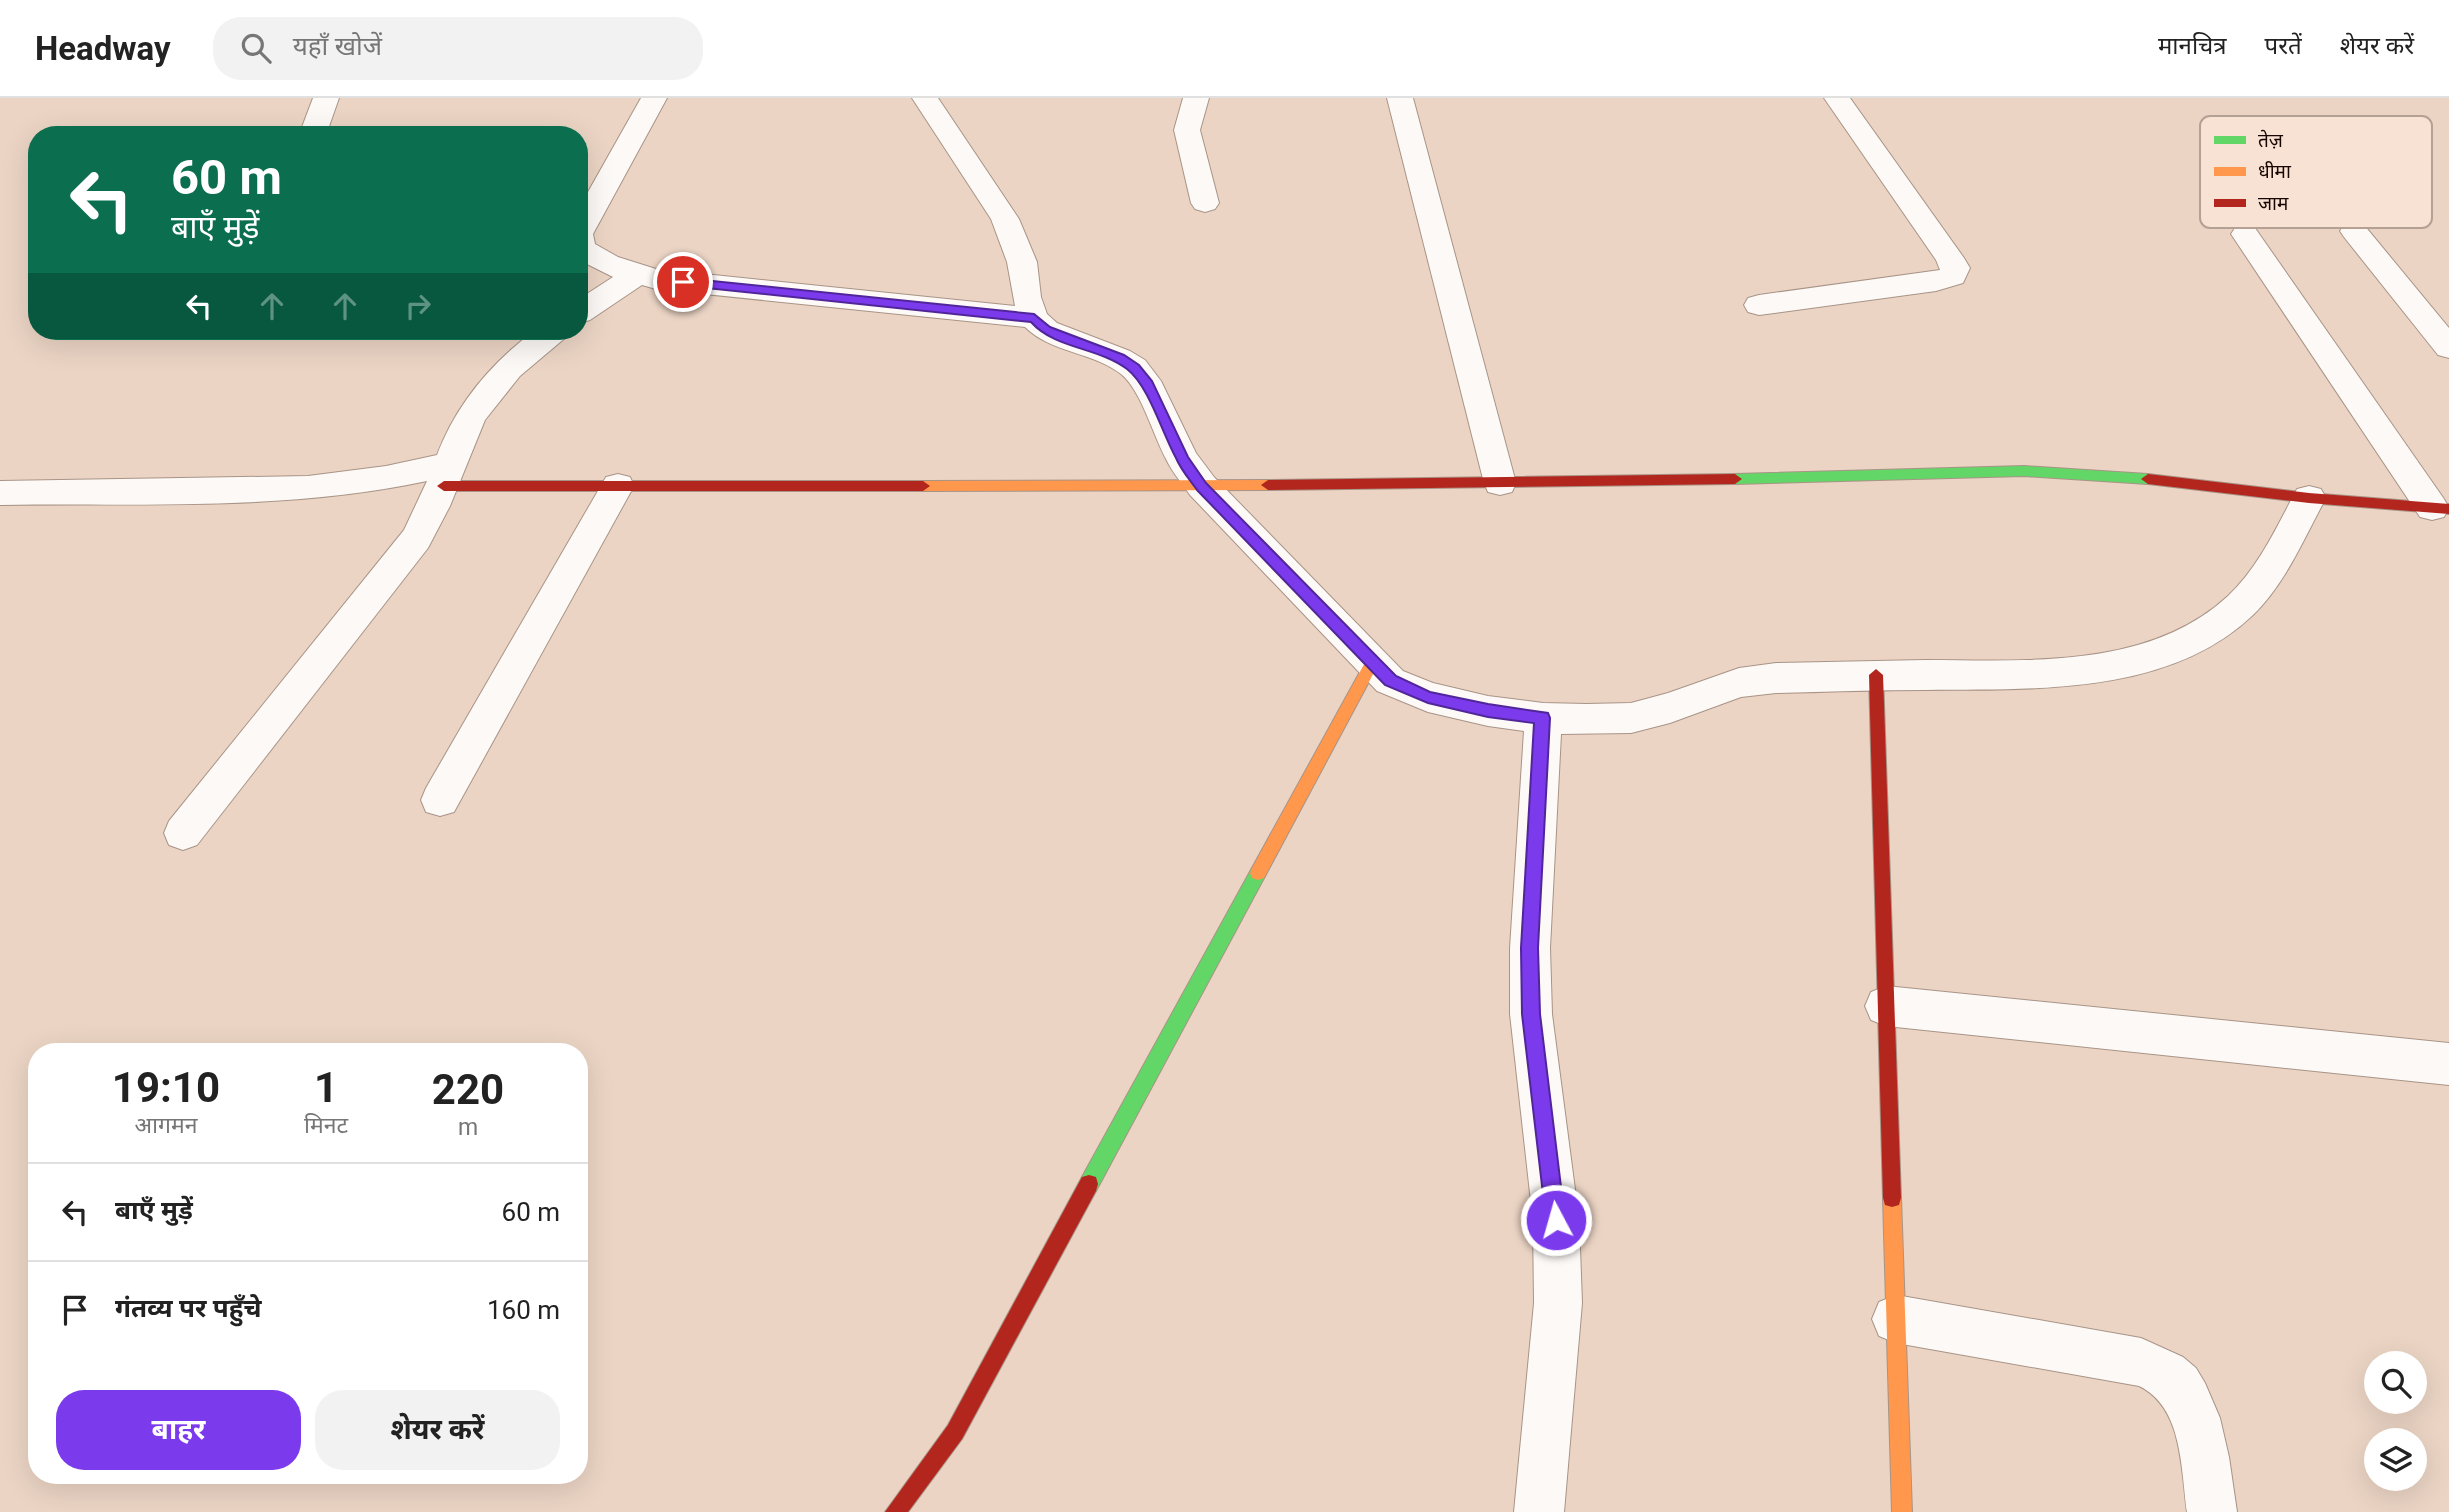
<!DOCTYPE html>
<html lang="hi">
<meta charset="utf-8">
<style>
body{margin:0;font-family:Roboto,"Noto Sans Devanagari",sans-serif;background:#f2f2f2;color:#222;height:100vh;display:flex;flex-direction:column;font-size:26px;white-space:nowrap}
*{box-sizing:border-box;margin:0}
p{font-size:23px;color:#767676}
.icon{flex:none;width:38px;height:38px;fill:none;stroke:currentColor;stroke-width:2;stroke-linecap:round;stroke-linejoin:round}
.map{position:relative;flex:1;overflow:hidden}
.details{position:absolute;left:28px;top:945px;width:560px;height:441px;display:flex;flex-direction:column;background:#fff;border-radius:28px;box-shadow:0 7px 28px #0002}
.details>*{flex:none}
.banner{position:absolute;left:28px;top:28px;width:560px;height:214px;border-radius:28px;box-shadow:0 7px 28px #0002;background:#0b6e4f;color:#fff;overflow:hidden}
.buttons{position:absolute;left:2364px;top:1253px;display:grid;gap:14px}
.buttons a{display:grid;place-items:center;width:63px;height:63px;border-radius:50%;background:#fff;box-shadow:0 7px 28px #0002;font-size:35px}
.pin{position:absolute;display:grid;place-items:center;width:60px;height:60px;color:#fff;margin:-30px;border:4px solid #fff;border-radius:50%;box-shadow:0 2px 7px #0007}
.me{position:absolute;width:77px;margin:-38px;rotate:354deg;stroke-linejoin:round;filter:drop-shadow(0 0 5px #0008)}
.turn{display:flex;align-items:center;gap:24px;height:147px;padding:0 28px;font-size:32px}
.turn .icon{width:91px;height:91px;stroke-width:2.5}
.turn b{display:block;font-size:49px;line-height:60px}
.lanes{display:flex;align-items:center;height:66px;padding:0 28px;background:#0003;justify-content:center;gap:35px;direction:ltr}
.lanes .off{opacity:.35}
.eta{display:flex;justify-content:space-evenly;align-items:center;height:119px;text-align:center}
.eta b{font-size:42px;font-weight:700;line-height:49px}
.action{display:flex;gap:14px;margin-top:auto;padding:14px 28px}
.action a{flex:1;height:80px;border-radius:28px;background:#7c3aed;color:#fff;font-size:28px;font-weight:700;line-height:80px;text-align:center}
.action a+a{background:#f2f2f2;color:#222}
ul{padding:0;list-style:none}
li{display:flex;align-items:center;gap:21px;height:98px;padding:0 28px;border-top:2px solid #e0e0e0}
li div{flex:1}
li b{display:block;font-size:26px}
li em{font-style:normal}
header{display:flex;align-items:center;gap:42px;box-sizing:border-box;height:98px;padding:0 35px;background:#fff;border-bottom:2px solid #e0e0e0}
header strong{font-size:33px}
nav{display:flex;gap:38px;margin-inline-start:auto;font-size:24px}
.search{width:490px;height:63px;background:#f2f2f2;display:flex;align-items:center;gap:18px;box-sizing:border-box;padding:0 24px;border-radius:28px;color:#767676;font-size:26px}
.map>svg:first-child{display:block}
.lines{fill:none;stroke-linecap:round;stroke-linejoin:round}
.street-casing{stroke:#a89487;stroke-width:2}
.fast-casing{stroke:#a89487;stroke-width:2}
.slow-casing{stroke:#a89487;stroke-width:2}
.jam-casing{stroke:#a89487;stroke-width:2}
.street{fill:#fcf9f6;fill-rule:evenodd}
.fast{fill:#63d668;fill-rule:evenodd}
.slow{fill:#ff974d;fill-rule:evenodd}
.jam{fill:#b3261e;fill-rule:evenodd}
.route{fill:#7c3aed;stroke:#51269a;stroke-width:2}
.key{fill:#f8e2d4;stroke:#b5a094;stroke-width:2}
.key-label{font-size:19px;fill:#180700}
</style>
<header>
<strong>Headway</strong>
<div class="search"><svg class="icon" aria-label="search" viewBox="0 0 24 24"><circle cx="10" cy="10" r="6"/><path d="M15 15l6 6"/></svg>यहाँ खोजें</div>
<nav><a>मानचित्र</a><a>परतें</a><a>शेयर करें</a></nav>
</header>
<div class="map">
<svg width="2449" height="1414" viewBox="0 0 2449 1414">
<rect width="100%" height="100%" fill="#ebd4c4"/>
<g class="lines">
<defs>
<g id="street">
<path d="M 313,0 L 339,0 L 326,37 L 299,37 Z"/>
<path d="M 641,0 L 667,0 L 593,136 L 595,146 L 618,159 L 656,171 L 1015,208 L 1007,164 L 991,121 L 912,0 L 938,0 L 1019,121 L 1037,164 L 1041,199 L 1047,216 L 1057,225 L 1130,253 L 1145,262 L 1161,283 L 1196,355 L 1214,379 L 1403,573 L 1433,585 L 1488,598 L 1543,605 L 1587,606 L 1631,605 L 1668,595 L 1739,570 L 1776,565 C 1825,564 1875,563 1925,562 C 2025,562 2148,572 2228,498 C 2259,469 2277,428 2297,391 L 2309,388 L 2321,391 L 2326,400 C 2304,440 2286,485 2253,517 C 2168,598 2033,591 1925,592 C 1875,592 1826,594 1776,595 L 1741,599 L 1670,625 L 1631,635 L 1561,636 L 1550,850 L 1552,916 L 1579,1122 L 1582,1205 L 1564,1414 L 1514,1414 L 1534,1205 L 1533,1122 L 1510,916 L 1510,850 L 1524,633 L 1488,628 L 1428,614 L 1377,593 L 1190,397 C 1182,385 1172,374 1166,361 C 1153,337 1141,292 1121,276 C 1093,254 1051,255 1025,229 L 656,191 L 642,187 L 590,222 L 579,225 L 579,201 L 613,179 L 579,162 L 579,110 Z"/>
<path d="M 1183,0 L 1209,0 L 1200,32 L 1219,105 L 1215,111 L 1205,114 L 1195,111 L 1191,105 L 1174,32 Z"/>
<path d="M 1387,0 L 1413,0 L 1516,385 L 1512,394 L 1500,397 L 1488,394 L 1484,385 Z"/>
<path d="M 1824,0 L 1850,0 L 1964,160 L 1970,170 L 1963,185 L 1936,193 L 1759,217 L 1748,214 L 1744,207 L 1748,200 L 1759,197 L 1940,172 L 1936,162 Z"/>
<path d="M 2354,124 L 2364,127 L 2449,230 L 2449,260 L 2438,257 L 2344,139 L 2340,133 L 2344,127 Z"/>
<path d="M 2245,127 L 2255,130 L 2444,401 L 2449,410 L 2444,419 L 2432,422 L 2420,419 L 2231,136 L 2235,130 Z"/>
<path d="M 534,233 L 569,233 L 565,240 L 520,278 L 485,322 L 450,408 L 428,450 L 197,747 L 183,752 L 169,747 L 164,735 L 169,723 L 404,432 L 427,383 C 288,413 142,405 0,407 L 0,383 L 308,378 L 386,368 L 437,357 C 456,307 491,265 534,233 Z"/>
<path d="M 618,376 L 630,379 L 634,388 L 454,714 L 440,718 L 426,714 L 421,702 L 426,690 L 606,379 Z"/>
<path d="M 1886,888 L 2449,945 L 2449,987 L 1886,928 L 1871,922 L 1865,908 L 1871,894 Z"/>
<path d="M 1896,1197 L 2141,1240 L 2183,1259 L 2196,1270 L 2205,1285 L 2220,1320 L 2229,1359 L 2237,1414 L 2187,1414 C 2181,1371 2183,1309 2139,1288 L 1896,1245 L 1879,1238 L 1872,1221 L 1879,1204 Z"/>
</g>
<g id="fast">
<path d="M 2024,368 L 2148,376 L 2155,381 L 2148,386 L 2024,378 L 1735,386 L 1728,381 L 1735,376 Z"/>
<path d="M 1258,768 L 1264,770 L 1266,775 L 1264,780 L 1096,1093 L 1089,1095 L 1082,1093 L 1080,1086 L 1082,1079 L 1252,770 Z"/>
</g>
<g id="slow">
<path d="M 1268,382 L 1275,387 L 1268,392 L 923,393 L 916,388 L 923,383 Z"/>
<path d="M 1372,559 L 1379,565 L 1264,780 L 1258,782 L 1252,780 L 1250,775 L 1252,770 L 1367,561 Z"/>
<path d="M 1892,1091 L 1899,1093 L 1901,1100 L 1912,1414 L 1892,1414 L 1883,1100 L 1885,1093 Z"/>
</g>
<g id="jam">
<path d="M 1735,376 L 1742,381 L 1735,386 L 1268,392 L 1261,387 L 1268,382 Z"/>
<path d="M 2148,376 L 2309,395 L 2449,406 L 2449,416 L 2309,405 L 2148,386 L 2141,381 Z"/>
<path d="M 444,383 L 923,383 L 930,388 L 923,393 L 444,393 L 437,388 Z"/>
<path d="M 1876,571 L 1883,577 L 1901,1100 L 1899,1107 L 1892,1109 L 1885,1107 L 1883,1100 L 1869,577 Z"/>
<path d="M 1089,1077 L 1096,1079 L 1098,1086 L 1096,1093 L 962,1341 L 908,1414 L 885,1414 L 948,1327 L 1082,1079 Z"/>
</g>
</defs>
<use href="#street" class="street-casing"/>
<use href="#fast" class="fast-casing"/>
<use href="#slow" class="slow-casing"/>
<use href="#jam" class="jam-casing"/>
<use href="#street" class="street"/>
<use href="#fast" class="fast"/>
<use href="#slow" class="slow"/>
<use href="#jam" class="jam"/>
</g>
<path class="route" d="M 683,180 L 1034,216 L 1050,229 L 1124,257 L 1139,267 L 1152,283 L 1188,359 L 1206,385 L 1396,578 L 1430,594 L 1488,606 L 1548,615 L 1550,620 L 1538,850 L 1540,916 L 1565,1122 L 1563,1129 L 1556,1132 L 1549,1129 L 1546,1122 L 1522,916 L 1521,850 L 1534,625 L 1488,619 L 1428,605 L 1385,587 L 1197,392 C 1190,382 1181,372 1176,360 C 1162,335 1149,288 1127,271 C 1098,249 1055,251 1031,224 L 678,187 L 677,184 Z"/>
<rect x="2200" y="18" width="232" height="112" rx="10" class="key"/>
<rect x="2214" y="38" width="32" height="8" fill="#63d668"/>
<rect x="2214" y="69" width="32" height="9" fill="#ff974d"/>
<rect x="2214" y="101" width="32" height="8" fill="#b3261e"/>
<g class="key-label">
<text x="2258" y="49">तेज़</text>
<text x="2258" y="80">धीमा</text>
<text x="2258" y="112">जाम</text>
</g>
</svg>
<div class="buttons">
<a><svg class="icon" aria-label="search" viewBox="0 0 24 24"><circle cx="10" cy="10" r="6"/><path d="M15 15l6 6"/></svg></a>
<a><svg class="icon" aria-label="layers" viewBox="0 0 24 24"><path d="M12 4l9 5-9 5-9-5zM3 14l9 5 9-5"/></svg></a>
</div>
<div class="pin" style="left:683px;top:184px;background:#d93025"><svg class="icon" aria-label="arrive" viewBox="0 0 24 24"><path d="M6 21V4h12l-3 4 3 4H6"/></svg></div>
<svg class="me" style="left:1556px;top:1122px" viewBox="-20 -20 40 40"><circle r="17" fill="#7c3aed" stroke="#fff" stroke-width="3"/><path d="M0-11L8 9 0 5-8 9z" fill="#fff"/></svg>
<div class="banner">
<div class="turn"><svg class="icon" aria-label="left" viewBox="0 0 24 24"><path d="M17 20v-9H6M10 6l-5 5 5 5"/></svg><div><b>60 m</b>बाएँ मुड़ें</div></div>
<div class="lanes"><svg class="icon" aria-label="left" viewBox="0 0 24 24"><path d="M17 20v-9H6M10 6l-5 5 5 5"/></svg><svg class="icon off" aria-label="ahead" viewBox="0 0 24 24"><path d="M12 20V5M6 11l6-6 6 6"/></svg><svg class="icon off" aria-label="ahead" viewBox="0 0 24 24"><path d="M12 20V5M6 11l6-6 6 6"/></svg><svg class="icon off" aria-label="right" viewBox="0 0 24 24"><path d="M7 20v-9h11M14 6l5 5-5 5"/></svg></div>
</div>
<section class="details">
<div class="eta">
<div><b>19:10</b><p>आगमन</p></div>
<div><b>1</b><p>मिनट</p></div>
<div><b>220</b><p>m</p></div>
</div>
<ul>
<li><svg class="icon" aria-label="left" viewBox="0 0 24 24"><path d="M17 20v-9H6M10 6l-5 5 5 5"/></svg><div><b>बाएँ मुड़ें</b></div><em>60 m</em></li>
<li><svg class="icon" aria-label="arrive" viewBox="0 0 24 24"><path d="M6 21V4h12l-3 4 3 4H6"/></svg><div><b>गंतव्य पर पहुँचे</b></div><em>160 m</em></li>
</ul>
<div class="action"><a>बाहर</a><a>शेयर करें</a></div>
</section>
</div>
